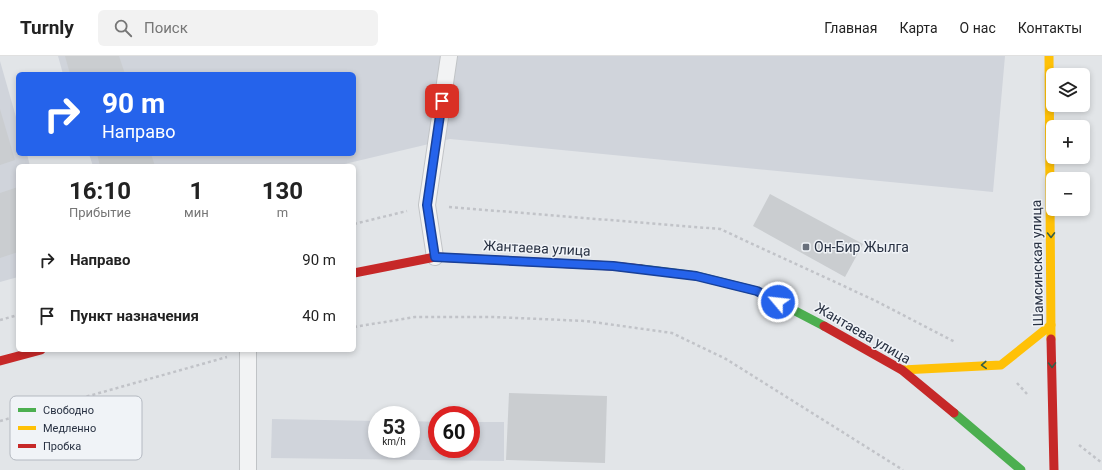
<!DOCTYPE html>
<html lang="ru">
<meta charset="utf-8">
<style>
body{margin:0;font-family:Roboto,sans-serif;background:#f2f2f2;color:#222;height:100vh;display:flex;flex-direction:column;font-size:15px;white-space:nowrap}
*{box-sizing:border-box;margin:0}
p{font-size:13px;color:#767676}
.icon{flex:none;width:22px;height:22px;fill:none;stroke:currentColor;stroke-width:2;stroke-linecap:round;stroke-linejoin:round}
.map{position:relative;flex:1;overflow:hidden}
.side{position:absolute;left:16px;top:108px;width:340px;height:188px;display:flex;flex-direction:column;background:#fff;border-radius:6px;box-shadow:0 2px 6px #0003}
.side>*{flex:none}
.banner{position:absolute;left:16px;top:16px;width:340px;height:84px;border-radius:6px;box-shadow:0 2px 6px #0003;background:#2563eb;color:#fff;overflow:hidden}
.buttons{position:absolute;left:1046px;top:12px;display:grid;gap:8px}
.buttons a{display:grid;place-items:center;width:44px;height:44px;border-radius:6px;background:#fff;box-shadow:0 2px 6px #0003;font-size:20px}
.speed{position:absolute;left:368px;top:350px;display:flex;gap:8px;font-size:20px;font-weight:700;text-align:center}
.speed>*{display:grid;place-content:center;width:52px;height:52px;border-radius:50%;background:#fff;box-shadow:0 2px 6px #0003;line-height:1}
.speed small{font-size:10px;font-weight:400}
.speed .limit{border:6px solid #d22;background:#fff;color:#111}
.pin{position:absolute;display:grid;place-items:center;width:34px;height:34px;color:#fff;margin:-17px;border-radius:8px;box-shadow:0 2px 6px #0006}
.me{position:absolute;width:44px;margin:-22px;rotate:298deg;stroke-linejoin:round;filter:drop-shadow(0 0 3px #0008)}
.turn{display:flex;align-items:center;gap:14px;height:84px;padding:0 20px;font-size:18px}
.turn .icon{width:52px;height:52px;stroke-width:2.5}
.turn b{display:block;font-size:28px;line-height:34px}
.eta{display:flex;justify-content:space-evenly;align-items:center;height:68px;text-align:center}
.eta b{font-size:24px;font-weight:700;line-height:28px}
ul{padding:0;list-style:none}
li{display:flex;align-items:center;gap:12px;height:56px;padding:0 20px}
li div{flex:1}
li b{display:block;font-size:15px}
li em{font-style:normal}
header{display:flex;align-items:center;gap:24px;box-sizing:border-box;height:56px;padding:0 20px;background:#fff;border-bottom:1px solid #e0e0e0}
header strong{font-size:19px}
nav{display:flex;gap:22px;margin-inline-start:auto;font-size:14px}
.search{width:280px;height:36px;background:#f2f2f2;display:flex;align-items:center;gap:10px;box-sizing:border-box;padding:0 14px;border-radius:6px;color:#767676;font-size:15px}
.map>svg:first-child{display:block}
.built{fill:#d0d4db}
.building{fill:#cacdd0}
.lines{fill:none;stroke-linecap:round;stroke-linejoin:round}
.lane-casing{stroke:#c0c3c6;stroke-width:18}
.path{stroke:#c1c3c8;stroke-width:2.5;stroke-dasharray:3 3;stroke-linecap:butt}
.lane{stroke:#f2f3f4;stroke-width:16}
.fast{stroke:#4caf50;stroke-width:9}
.slow{stroke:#ffc107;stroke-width:9}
.jam{stroke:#c62828;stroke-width:9}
.oneway{stroke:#355d47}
.route-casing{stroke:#184099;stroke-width:10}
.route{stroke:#2563eb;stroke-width:7}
.poi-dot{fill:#69707c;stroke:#f0f3f7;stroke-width:1.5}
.labels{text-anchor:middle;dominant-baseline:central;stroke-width:3;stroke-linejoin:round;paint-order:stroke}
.poi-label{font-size:14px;fill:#283142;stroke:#f0f3f7;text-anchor:start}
.street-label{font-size:14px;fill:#283142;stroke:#f0f3f7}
.key{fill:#f0f3f7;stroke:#b4b9c1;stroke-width:1}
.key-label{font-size:11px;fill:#283142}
</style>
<header>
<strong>Turnly</strong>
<div class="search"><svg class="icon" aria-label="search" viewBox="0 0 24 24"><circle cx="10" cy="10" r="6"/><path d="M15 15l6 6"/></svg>Поиск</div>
<nav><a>Главная</a><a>Карта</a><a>О нас</a><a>Контакты</a></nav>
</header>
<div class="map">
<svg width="1102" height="414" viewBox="0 0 1102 414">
<rect width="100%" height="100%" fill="#e2e5e8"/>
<g class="built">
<path d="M 58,0 L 1005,0 L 993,136 L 450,83 L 336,110 L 93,110 L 89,98 L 354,98 L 354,18 L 63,18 Z"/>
<path d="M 0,5 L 18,68 L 18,98 L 27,98 L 30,110 L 18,110 L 18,221 L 0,226 Z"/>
<path d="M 272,363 L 377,365 L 377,393 L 411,393 L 411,365 L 437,366 L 437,393 L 471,393 L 471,366 L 504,366 L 504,405 L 271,402 Z"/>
</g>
<g class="building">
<path d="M 65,0 L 119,0 L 125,18 L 70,18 Z"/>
<path d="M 0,53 L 15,104 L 0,109 Z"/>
<path d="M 97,98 L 151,98 L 155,110 L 100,110 Z"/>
<path d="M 18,131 L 18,196 L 0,202 L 0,137 Z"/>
<path d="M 770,138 L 863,188 L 845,221 L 753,170 Z"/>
<path d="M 509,337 L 607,340 L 605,407 L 506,404 Z"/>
</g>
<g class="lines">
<defs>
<g id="lane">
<path d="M 435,201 L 427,149 L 449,0"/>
<path d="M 248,294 L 248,414"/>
</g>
</defs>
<use href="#lane" class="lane-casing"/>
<g class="path">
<path d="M 449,151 L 720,173 L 874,244 L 955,286"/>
<path d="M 354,168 L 407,155"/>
<path d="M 0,264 L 18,259"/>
<path d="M 354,271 L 415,261 L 494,261 L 586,265 L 672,277 L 726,303 L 903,414"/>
<path d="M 1017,327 L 1027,338"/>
<path d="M 0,365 L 227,301"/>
<path d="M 1079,389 L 1102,407"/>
</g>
<use href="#lane" class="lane"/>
<g class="fast">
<path d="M 641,213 L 697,220 L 757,235 L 824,270"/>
<path d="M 954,357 L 1021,414"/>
</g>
<g class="slow">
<path d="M 1049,0 L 1051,283"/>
<path d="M 902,314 L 1001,309 L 1051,269"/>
</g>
<g class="jam">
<path d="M 354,217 L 435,201 L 613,210 L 641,213"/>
<path d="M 824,270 L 902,314 L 954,357"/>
<path d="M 1051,283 L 1054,414"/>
<path d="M 0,305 L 41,294"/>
</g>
</g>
<defs><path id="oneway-chevron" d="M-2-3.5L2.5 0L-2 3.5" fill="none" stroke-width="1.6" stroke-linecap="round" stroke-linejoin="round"/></defs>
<g class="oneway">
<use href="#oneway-chevron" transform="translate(1051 179) rotate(89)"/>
<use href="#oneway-chevron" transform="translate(984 309) rotate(177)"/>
<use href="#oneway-chevron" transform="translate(1052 309) rotate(89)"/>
</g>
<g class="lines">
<defs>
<path id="route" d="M 442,45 L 427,149 L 435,201 L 613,210 L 696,220 L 757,235 L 778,246"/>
</defs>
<use href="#route" class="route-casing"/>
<use href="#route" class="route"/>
</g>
<rect class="poi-dot" x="802" y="187" width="8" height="8" rx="2"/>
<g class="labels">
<g class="poi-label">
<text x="814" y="191">Он-Бир Жылга</text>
</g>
<g class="street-label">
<text transform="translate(537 192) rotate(3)">Жантаева улица</text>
<text transform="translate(1037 207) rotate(-91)">Шамсинская улица</text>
<text transform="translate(863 277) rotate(30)">Жантаева улица</text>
</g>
</g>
<rect x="10" y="340" width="132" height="64" rx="6" class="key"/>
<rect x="18" y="352" width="18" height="4" fill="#4caf50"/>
<rect x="18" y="370" width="18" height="4" fill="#ffc107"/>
<rect x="18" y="388" width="18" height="4" fill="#c62828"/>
<g class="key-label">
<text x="43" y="358">Свободно</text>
<text x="43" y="376">Медленно</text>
<text x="43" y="394">Пробка</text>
</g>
</svg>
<div class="buttons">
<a><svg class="icon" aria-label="layers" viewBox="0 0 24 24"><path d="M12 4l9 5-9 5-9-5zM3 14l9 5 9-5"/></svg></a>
<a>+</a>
<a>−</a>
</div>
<div class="speed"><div>53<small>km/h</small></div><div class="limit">60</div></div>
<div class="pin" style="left:442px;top:45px;background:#d93025"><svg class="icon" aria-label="arrive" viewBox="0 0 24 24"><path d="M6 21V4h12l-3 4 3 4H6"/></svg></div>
<svg class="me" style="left:778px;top:246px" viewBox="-20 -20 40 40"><circle r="17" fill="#2563eb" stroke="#fff" stroke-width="3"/><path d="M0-11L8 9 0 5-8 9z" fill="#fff"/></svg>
<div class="banner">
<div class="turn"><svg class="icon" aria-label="right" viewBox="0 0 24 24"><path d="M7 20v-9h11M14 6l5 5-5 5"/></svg><div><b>90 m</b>Направо</div></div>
</div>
<section class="side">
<div class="eta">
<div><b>16:10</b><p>Прибытие</p></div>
<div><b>1</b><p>мин</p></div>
<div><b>130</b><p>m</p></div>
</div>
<ul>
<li><svg class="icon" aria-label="right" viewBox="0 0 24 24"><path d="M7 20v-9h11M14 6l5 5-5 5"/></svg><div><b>Направо</b></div><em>90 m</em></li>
<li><svg class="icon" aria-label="arrive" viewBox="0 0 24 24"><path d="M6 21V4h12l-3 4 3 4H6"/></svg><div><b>Пункт назначения</b></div><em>40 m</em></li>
</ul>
</section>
</div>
